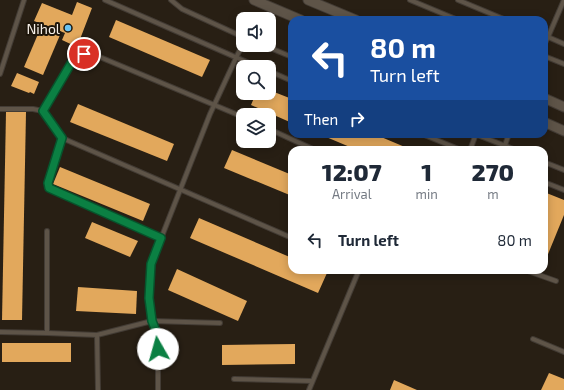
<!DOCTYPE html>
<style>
body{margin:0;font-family:"Exo 2",sans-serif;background:#f2f2f3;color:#1f2937;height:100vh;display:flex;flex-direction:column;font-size:15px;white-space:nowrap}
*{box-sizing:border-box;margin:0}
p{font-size:13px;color:#747a83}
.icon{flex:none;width:22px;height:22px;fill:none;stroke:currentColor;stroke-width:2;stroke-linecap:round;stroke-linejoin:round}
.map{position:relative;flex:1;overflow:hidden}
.sheet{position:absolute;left:288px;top:146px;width:260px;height:128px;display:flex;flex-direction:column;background:#fff;border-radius:12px;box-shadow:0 2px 10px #0003}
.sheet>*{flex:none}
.top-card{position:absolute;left:288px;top:16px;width:260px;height:122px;border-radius:12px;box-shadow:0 2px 10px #0003;background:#1a4fa0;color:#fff;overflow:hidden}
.tools{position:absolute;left:236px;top:12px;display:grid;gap:8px}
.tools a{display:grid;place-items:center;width:40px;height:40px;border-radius:8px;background:#fff;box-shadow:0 2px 10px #0003;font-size:20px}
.pin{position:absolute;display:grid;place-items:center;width:34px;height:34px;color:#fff;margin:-17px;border:2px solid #fff;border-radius:50%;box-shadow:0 1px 4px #0007}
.me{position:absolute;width:44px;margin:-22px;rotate:353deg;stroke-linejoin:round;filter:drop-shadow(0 0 3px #0008)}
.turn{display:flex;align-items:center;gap:14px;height:84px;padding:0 16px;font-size:18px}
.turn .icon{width:52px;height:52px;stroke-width:2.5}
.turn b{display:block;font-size:28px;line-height:34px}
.then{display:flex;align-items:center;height:38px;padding:0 16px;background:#0003;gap:8px;font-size:15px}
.eta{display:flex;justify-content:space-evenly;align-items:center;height:68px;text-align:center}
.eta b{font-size:24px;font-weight:800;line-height:28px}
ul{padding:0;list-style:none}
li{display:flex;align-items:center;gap:12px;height:52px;padding:0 16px}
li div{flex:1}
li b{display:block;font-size:15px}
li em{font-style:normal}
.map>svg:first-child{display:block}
.building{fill:#e2a85c}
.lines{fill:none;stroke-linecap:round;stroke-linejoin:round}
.service-casing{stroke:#433c35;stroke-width:6}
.tertiary-casing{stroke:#433c35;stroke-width:11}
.service{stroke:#5e5448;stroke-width:4}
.tertiary{stroke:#5e5448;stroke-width:9}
.route-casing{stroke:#07532c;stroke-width:10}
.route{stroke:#0b8043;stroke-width:7}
.poi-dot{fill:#6bc3f2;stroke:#1e160b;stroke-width:1.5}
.labels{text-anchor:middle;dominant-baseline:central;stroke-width:4;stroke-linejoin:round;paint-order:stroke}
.poi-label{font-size:14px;fill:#f6f0e9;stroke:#1e160b;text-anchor:end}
</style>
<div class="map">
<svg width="564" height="390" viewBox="0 0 564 390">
<rect width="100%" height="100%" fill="#281f14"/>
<g class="building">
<path d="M 77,2 L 92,8 L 77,47 L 62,40 L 65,33 L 34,21 L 42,3 L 72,15 Z"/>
<path d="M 116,20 L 210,60 L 202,77 L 109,37 Z"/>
<path d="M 41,27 L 60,35 L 43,75 L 24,67 Z"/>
<path d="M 17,73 L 39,82 L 34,94 L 30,92 L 29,93 L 11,86 Z"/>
<path d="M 269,90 L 292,99 L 292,123 L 251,105 L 256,93 L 269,93 Z"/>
<path d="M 78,104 L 174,144 L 167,161 L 70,122 Z"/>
<path d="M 6,112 L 26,112 L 22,320 L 2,320 Z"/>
<path d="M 319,134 L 374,134 L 412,150 L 357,150 Z"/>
<path d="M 232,150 L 292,175 L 292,196 L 224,168 Z"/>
<path d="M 60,167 L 150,204 L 143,221 L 53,184 Z"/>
<path d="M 544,192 L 564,200 L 564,215 L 544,264 Z"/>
<path d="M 199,218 L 292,258 L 292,270 L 321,270 L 327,273 L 318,293 L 190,238 Z"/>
<path d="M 92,222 L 138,241 L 130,257 L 85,238 Z"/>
<path d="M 177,269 L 247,301 L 238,321 L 168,290 Z"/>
<path d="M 78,287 L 137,291 L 136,314 L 76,311 Z"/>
<rect x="2" y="343" width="69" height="19"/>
<path d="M 295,344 L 295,364 L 222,365 L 222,345 Z"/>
<path d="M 549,373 L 564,379 L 564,390 L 541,390 Z"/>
<path d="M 394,380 L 417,390 L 390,390 Z"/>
</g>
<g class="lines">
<defs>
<g id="service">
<path d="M 105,0 L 258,67"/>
<path d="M 171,0 L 182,9 L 243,37"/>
<path d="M 410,0 L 458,20"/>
<path d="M 458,0 L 506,20"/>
<path d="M 564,0 L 548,37 L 564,44"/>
<path d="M 544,35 L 548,37 L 544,45"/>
<path d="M 263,45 L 292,57"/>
<path d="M 544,56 L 564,64"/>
<path d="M 269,71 L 292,81"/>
<path d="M 0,74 L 24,0"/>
<path d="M 0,109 L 33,109 L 43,111 L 62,138 L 48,183 L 49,188 L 161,238"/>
<path d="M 43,111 L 73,60 L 84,55 L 95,55 L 243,117"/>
<path d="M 269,129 L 315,150"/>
<path d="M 422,134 L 461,150"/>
<path d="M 475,134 L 516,150"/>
<path d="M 62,138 L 292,238"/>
<path d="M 505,145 L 509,134"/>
<path d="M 470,150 L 476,134"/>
<path d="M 544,162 L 564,170"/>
<path d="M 544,182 L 564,190"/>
<path d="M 47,231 L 47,333"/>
<path d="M 525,270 L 556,281"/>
<path d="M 0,332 L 47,333 L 97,335 L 152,321 L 220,323"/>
<path d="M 97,335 L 98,390"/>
<path d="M 533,339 L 564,352"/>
<path d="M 234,379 L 312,381"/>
<path d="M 158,390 L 158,336 L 152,321 L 149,298 L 151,264 L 210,114 L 243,43"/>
<path d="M 309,390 L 359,270"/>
</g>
<g id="tertiary">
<path d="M 254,0 L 301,20"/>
<path d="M 308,0 L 356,20"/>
<path d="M 544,98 L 564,107"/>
<path d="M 544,122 L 564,131"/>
</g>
</defs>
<use href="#service" class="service-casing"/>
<use href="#tertiary" class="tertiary-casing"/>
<use href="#service" class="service"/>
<use href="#tertiary" class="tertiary"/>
</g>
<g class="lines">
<defs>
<path id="route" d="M 84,54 L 73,60 L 43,111 L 62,138 L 48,183 L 49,188 L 161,238 L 151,264 L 149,298 L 152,321 L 158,336 L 158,349"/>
</defs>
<use href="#route" class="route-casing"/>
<use href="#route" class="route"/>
</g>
<circle class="poi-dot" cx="68" cy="28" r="4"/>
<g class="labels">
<g class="poi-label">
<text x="60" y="28">Nihol</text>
</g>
</g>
</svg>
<div class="tools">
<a><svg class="icon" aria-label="sound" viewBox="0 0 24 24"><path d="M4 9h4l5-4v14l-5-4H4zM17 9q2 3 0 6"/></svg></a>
<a><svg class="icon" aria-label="search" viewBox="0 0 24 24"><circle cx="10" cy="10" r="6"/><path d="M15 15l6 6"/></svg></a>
<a><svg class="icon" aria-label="layers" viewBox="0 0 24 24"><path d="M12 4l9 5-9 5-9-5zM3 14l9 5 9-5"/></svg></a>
</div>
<div class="pin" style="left:84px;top:54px;background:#d93025"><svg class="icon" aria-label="arrive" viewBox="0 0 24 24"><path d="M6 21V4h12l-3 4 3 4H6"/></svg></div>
<svg class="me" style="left:158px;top:349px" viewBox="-20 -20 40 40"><circle r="19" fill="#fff"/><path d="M0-13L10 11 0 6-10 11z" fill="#0b8043"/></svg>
<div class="top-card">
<div class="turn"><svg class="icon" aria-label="left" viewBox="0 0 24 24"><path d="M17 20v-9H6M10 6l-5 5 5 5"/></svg><div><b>80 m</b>Turn left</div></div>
<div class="then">Then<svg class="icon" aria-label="right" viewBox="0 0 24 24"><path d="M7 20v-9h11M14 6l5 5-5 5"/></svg></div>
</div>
<section class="sheet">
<div class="eta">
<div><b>12:07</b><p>Arrival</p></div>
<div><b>1</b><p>min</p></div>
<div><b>270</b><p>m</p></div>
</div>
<ul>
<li><svg class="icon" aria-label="left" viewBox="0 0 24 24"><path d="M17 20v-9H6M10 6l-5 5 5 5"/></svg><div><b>Turn left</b></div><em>80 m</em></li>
</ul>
</section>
</div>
